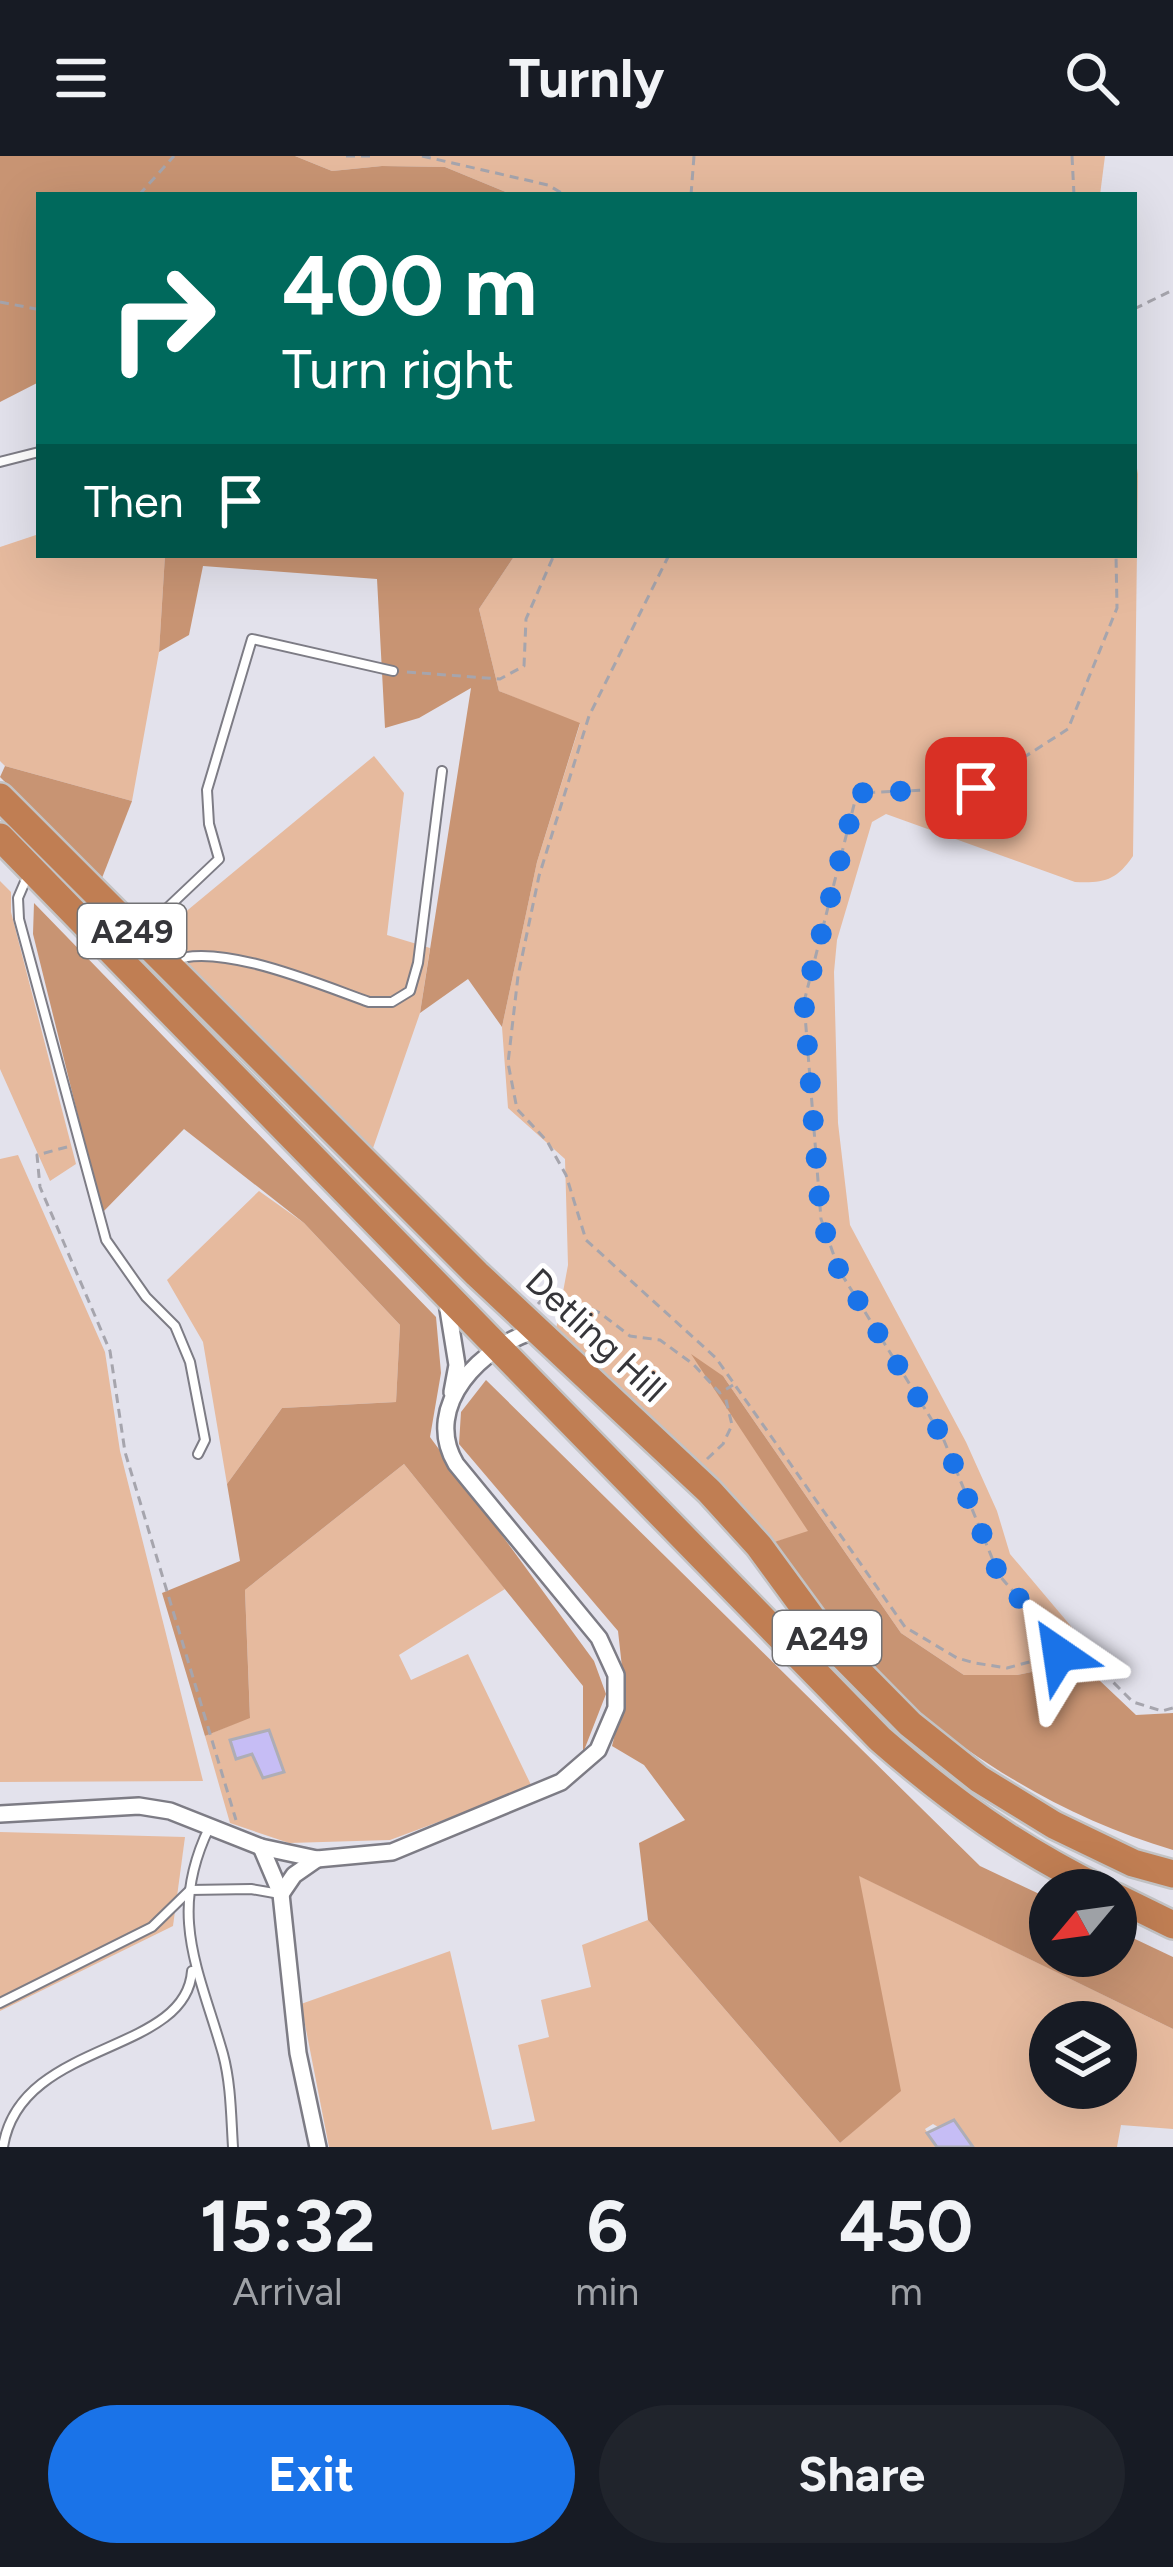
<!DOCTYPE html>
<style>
body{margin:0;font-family:Figtree,sans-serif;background:#20242c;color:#f1f3f6;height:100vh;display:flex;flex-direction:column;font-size:45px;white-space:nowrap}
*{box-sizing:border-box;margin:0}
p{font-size:39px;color:#9ea1a6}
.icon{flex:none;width:66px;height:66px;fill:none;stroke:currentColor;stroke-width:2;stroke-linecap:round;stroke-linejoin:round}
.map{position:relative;height:1991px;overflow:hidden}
.side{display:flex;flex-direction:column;background:#171b24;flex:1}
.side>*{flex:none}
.hud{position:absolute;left:36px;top:36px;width:1101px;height:366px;border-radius:0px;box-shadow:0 12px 48px #0002;background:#00695c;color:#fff;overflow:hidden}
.needle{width:78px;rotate:241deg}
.controls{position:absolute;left:1029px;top:1713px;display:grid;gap:24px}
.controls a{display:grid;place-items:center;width:108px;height:108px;border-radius:50%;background:#171b24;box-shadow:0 12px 48px #0002;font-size:60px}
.pin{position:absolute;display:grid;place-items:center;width:102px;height:102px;color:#fff;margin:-51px;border-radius:24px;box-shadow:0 6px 18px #0006}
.me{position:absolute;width:132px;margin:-66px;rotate:328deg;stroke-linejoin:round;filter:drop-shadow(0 0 9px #0008)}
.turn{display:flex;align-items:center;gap:42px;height:252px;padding:0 48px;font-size:54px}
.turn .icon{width:156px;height:156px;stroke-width:2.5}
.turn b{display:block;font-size:84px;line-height:102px}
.then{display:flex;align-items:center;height:114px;padding:0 48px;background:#0003;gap:24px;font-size:45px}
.eta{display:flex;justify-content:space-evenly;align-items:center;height:204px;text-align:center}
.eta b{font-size:72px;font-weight:700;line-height:84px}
.button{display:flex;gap:24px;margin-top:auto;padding:24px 48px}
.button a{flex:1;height:138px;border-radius:72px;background:#1a73e8;color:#fff;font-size:48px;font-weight:700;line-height:138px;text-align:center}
.button a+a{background:#20242c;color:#f1f3f6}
header{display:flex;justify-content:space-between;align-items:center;height:156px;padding:0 48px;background:#171b24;font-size:54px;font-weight:700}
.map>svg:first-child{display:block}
.green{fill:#e6ba9e;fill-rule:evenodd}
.forest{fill:#c89473}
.building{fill:#c6bdf5;stroke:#aeadb6;stroke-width:3}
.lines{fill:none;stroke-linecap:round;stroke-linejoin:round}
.lane-casing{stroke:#7d7c85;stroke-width:12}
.street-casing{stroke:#7d7c85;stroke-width:20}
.highway-casing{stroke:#c3c3c4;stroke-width:32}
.path{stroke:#a6a5ad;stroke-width:3;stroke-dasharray:9 6;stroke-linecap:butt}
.lane{stroke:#fff;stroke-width:8}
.street{stroke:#fff;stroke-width:15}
.highway{stroke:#c07e53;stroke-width:27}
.route{stroke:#1a73e8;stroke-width:21;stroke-dasharray:0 37.8}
.labels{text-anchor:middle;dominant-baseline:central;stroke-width:10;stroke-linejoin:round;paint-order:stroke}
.shield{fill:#fff;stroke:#727275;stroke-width:3}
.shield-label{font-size:33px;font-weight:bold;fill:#36363a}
.street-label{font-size:36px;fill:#36363a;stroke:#fff}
</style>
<header><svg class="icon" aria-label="menu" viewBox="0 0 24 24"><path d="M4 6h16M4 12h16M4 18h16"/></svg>Turnly<svg class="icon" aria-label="search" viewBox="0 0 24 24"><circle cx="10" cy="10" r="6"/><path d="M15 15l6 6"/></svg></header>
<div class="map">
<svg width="1173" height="1991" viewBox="0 0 1173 1991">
<rect width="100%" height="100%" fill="#e3e2ec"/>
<g class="green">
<path d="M 295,0 L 1105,0 L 1100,39 L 513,39 L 445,11 L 382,10 L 332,15 Z"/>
<path d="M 1134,295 L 1138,318 L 1133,700 C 1116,725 1104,727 1075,726 L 886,658 L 872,666 L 837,784 L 834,816 L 838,967 L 850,1069 L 966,1286 L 997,1355 L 1010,1398 L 1091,1494 L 1080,1506 L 1017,1519 L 964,1519 L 901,1477 L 723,1220 L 809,1376 L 768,1388 L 555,1179 L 568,1109 L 565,1003 L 508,952 L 502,871 L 537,706 L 580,568 L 499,535 L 479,453 L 515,399 L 1134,399 Z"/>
<path d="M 39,378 L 39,399 L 165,399 L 159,496 L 132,645 L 5,610 L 0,605 L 0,391 Z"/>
<path d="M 374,600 L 404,637 L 387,779 L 430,792 L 420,857 L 372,995 L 154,782 Z"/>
<path d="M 0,725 L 11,736 L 11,756 L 76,1008 L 50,1025 L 0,913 Z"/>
<path d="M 18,999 L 105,1196 L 120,1295 L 203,1625 L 0,1626 L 0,1003 Z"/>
<path d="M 259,1035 L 304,1067 L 400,1169 L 396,1246 L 282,1252 L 227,1328 L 203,1186 L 167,1124 Z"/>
<path d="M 404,1308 L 505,1433 L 399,1499 L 411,1524 L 468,1498 L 532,1631 L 390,1684 L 289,1687 L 230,1667 L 205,1580 L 250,1561 L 245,1434 Z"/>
<path d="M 0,1676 L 185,1681 L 173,1770 L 0,1855 Z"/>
<path d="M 858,1719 L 1173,1873 L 1173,1973 L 1121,1969 L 1117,1991 L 973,1991 L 933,1968 L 925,1973 L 937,1991 L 329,1991 L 301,1848 L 450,1795 L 492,1974 L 535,1965 L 518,1889 L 549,1881 L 541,1844 L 591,1831 L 582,1789 L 648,1764 L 840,1987 L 900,1934 ZM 1050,1866 L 1116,1866 L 1116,1932 L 1050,1932 Z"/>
</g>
<g class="forest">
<path d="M 0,0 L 295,0 L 332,15 L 382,10 L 445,11 L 513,39 L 39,39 L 39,226 L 0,246 Z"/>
<path d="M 165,399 L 515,399 L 479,453 L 499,535 L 580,567 L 537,706 L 502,871 L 468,823 L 420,857 L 471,532 L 419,562 L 385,572 L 377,423 L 203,410 L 189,479 L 159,496 Z"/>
<path d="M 5,610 L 132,645 L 102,722 L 0,621 Z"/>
<path d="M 34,747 L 436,1161 L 441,1217 L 430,1281 L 594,1505 L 606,1538 L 583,1597 L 583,1530 L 404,1308 L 245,1434 L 250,1562 L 205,1580 L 162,1437 L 240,1405 L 227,1328 L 282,1252 L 396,1246 L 400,1169 L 304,1067 L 184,973 L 102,1057 L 33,778 Z"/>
<path d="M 691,1198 L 723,1220 L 901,1477 L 964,1519 L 1017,1519 L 1080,1506 L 1136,1559 L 1173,1557 L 1173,1694 C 1043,1656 926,1576 834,1477 C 809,1450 789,1417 768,1388 L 808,1375 Z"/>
<path d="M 486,1224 L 980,1710 L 1050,1743 L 1050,1800 L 1116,1800 L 1116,1774 L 1173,1801 L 1173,1873 L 859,1720 L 901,1935 L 840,1987 L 648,1764 L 639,1687 L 685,1664 L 644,1609 L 612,1590 L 625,1538 L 618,1475 L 459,1288 L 461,1256 Z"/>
</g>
<g class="building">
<path d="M 269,1574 L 284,1616 L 263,1622 L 252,1598 L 236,1603 L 230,1584 Z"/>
<path d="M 954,1964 L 973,1991 L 937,1991 L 927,1977 Z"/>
</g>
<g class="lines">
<defs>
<g id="lane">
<path d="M 0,306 L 39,296"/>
<path d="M 27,721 L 18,742 L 19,763 L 106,1084 L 146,1141 L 175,1170 L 190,1206 L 205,1284 L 198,1298"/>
<path d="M 143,775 L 219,703 L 209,668 L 207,634 L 252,483 L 393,515"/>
<path d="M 172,805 C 218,785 321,829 369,846 L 392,846 L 410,835 L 418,807 L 442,615"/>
<path d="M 209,1672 C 167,1759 199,1814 223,1898 C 231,1928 231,1960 233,1991"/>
<path d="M 0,1847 L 152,1771 L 190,1734 L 251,1733 L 280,1738"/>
<path d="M 3,1991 C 20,1883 186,1900 192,1815"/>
</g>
<g id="street">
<path d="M 446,1141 L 457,1209 L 452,1236"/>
<path d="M 0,1658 L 139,1650 L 170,1655 L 261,1691 L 317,1703 L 392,1696 L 561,1626 L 598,1594 L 616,1552 L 616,1519 L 599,1482 L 456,1308 C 421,1249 483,1189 537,1174"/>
<path d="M 261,1691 L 281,1738 L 298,1897 L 318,1991"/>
<path d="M 281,1738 L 294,1719 L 317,1703"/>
</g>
<g id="highway">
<path d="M 0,641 L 477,1118 L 709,1335 L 759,1390 L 830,1487 L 910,1568 L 979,1623 L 1054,1669 L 1133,1707 L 1173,1718"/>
<path d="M 0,681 L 880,1583 C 952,1646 1016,1691 1102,1734"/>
<path d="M 1116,1741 L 1173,1769"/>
</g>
</defs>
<use href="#lane" class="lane-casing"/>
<use href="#street" class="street-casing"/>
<use href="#highway" class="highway-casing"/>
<g class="path">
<path d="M 346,0 L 375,0"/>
<path d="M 422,0 L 548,29 L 565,39"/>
<path d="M 1072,0 L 1074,39"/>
<path d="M 139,39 L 174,0"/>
<path d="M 691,39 L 694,0"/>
<path d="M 0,146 L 36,153"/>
<path d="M 1134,153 L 1173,134"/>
<path d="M 669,399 L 589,560 L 539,720 L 518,820 L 508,907 L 517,953 L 547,985 L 566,1019 L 586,1084 L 716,1202 L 905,1471 L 957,1502 L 975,1507 L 1007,1512 L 1059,1498 L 1088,1501 L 1133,1546 L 1162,1555 L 1173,1552"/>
<path d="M 407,516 L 500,523 L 524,510 L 526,463 L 554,399"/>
<path d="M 67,991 L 37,999 L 40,1031 L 110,1195 L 125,1296 L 236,1664"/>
<path d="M 538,1148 L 545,1140 L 563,1140 L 600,1157 L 630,1180 L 660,1184 L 693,1208 L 720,1237 L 733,1229"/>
<path d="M 707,1303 L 723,1288 L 732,1269 L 725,1240"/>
<path d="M 1066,1497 L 999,1419 L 943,1282 L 839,1114 L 821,1063 L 804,846 L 857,637 L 976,632 L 1068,573 L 1117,452 L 1116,399"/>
</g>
<use href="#lane" class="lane"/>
<use href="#street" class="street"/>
<use href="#highway" class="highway"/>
</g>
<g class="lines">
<path class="route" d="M 976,632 L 857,637 L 804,846 L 821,1064 L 839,1114 L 943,1282 L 999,1419 L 1067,1498 L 1059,1498"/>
</g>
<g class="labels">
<g class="shield">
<rect x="78" y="748" width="108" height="54" rx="9"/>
<rect x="773" y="1455" width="108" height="54" rx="9"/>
</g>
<g class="shield-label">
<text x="132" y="775">A249</text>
<text x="827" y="1482">A249</text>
</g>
<g class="street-label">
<text transform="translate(596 1179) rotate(43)">Detling Hill</text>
</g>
</g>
</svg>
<div class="controls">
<a><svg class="needle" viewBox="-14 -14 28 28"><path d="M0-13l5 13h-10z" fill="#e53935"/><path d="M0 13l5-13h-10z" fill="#9ea1a6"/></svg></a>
<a><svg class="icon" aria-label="layers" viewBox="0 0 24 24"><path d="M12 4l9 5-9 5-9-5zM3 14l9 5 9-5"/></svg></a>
</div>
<div class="pin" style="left:976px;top:632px;background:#d93025"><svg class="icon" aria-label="arrive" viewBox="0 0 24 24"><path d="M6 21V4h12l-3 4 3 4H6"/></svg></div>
<svg class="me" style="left:1059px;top:1498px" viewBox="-20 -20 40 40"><path d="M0-17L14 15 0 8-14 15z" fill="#1a73e8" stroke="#fff" stroke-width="4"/></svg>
<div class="hud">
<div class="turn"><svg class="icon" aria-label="right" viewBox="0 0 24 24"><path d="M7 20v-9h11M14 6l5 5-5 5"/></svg><div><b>400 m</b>Turn right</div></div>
<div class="then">Then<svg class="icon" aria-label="arrive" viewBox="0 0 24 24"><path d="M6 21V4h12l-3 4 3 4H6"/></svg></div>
</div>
</div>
<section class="side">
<div class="eta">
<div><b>15:32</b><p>Arrival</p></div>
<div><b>6</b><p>min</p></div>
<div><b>450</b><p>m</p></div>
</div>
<div class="button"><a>Exit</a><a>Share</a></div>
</section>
